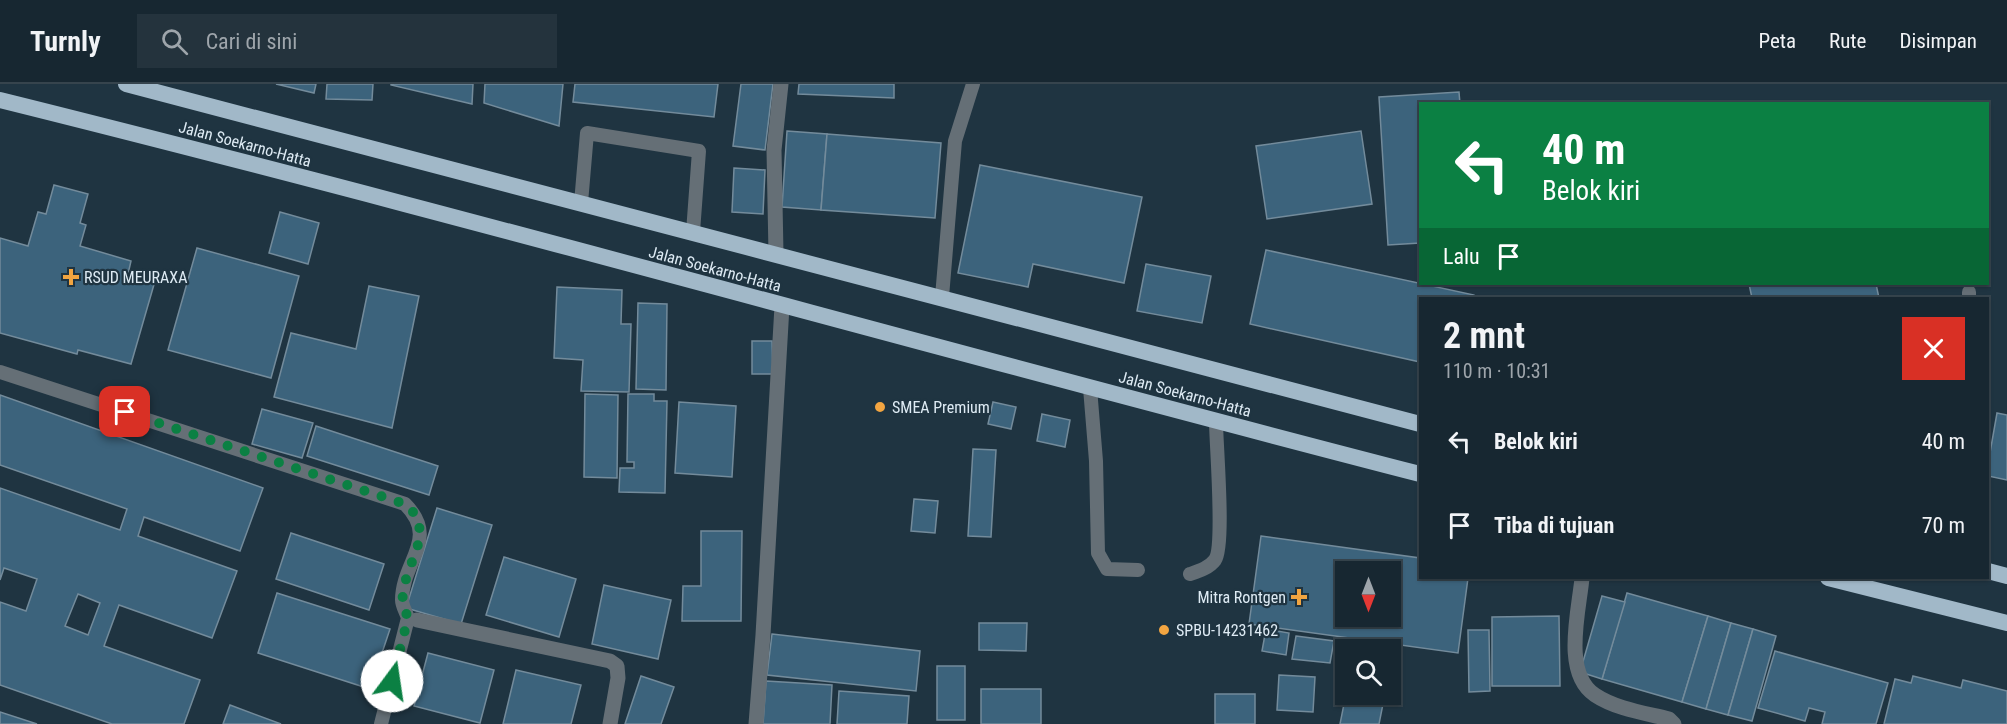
<!DOCTYPE html>
<html lang="id">
<meta charset="utf-8">
<style>
body{margin:0;font-family:"Roboto Condensed",sans-serif;background:#24333d;color:#f1f3f6;height:100vh;display:flex;flex-direction:column;font-size:22px;white-space:nowrap}
*{box-sizing:border-box;margin:0}
p{font-size:20px;color:#9ea5ab}
.icon{flex:none;width:33px;height:33px;fill:none;stroke:currentColor;stroke-width:2;stroke-linecap:round;stroke-linejoin:round}
.map{position:relative;flex:1;overflow:hidden}
.details{position:absolute;left:1419px;top:213px;width:570px;height:282px;display:flex;flex-direction:column;background:#172731;border-radius:0px;box-shadow:0 2px 4px #0004,0 0 0 2px #36444d}
.details>*{flex:none}
.banner{position:absolute;left:1419px;top:18px;width:570px;height:183px;border-radius:0px;box-shadow:0 2px 4px #0004,0 0 0 2px #36444d;background:#0b8043;color:#fff;overflow:hidden}
.needle{width:39px;rotate:180deg}
.tools{position:absolute;left:1335px;top:477px;display:grid;gap:12px}
.tools a{display:grid;place-items:center;width:66px;height:66px;border-radius:0px;background:#172731;box-shadow:0 2px 4px #0004,0 0 0 2px #36444d;font-size:30px}
.pin{position:absolute;display:grid;place-items:center;width:51px;height:51px;color:#fff;margin:-26px;border-radius:12px;box-shadow:0 3px 9px #0006}
.me{position:absolute;width:66px;margin:-33px;rotate:14deg;stroke-linejoin:round;filter:drop-shadow(0 0 4px #0008)}
.turn{display:flex;align-items:center;gap:21px;height:126px;padding:0 24px;font-size:27px}
.turn .icon{width:78px;height:78px;stroke-width:2.5}
.turn b{display:block;font-size:42px;line-height:51px}
.then{display:flex;align-items:center;height:57px;padding:0 24px;background:#0003;gap:12px;font-size:22px}
.round{display:grid;place-items:center;flex:none;width:63px;height:63px;border-radius:0px;background:#24333d}
.overview{display:flex;align-items:center;justify-content:space-between;height:102px;padding:0 24px}
h1{font-size:36px;font-weight:700;line-height:45px}
ul{padding:0;list-style:none}
li{display:flex;align-items:center;gap:18px;height:84px;padding:0 24px}
li div{flex:1}
li b{display:block;font-size:22px}
li em{font-style:normal}
header{display:flex;align-items:center;gap:36px;box-sizing:border-box;height:84px;padding:0 30px;background:#172731;border-bottom:2px solid #36444d}
header strong{font-size:28px}
nav{display:flex;gap:33px;margin-inline-start:auto;font-size:21px}
.search{width:420px;height:54px;background:#24333d;display:flex;align-items:center;gap:15px;box-sizing:border-box;padding:0 21px;border-radius:0px;color:#9ea5ab;font-size:22px}
.map>svg:first-child{display:block}
.building{fill:#3c637c;stroke:#738b9b;stroke-width:1.5;fill-rule:evenodd}
.lines{fill:none;stroke-linecap:round;stroke-linejoin:round}
.service{stroke:#656f76;stroke-width:14}
.minor{stroke:#656f76;stroke-width:15}
.trunk{stroke:#a1b8c8;stroke-width:16}
.route{stroke:#0b8043;stroke-width:10;stroke-dasharray:0 18}
.poi-dot{fill:#f2a541;stroke:#1f3441;stroke-width:2}
.labels{text-anchor:middle;dominant-baseline:central;stroke-width:4.5;stroke-linejoin:round;paint-order:stroke}
.street-label{font-size:16px;fill:#deebf4;stroke:#1f3441}
.poi-label{font-size:16px;fill:#deebf4;stroke:#1f3441;text-anchor:start}
</style>
<header>
<strong>Turnly</strong>
<div class="search"><svg class="icon" aria-label="search" viewBox="0 0 24 24"><circle cx="10" cy="10" r="6"/><path d="M15 15l6 6"/></svg>Cari di sini</div>
<nav><a>Peta</a><a>Rute</a><a>Disimpan</a></nav>
</header>
<div class="map">
<svg width="2007" height="640" viewBox="0 0 2007 640">
<rect width="100%" height="100%" fill="#1f3441"/>
<g class="building">
<path d="M 276,0 L 316,0 L 314,9 Z"/>
<path d="M 327,0 L 373,0 L 372,16 L 326,15 Z"/>
<path d="M 391,0 L 473,0 L 472,20 L 391,1 Z"/>
<path d="M 485,0 L 563,0 L 559,42 L 484,19 Z"/>
<path d="M 575,0 L 718,0 L 714,33 L 573,18 Z"/>
<path d="M 741,0 L 773,0 L 765,66 L 733,62 Z"/>
<path d="M 799,0 L 894,0 L 894,14 L 798,10 Z"/>
<path d="M 1459,8 L 1460,20 L 1420,20 L 1420,159 L 1388,161 L 1379,13 Z"/>
<path d="M 787,47 L 827,50 L 821,126 L 782,123 Z"/>
<path d="M 1361,47 L 1372,120 L 1267,135 L 1256,62 Z"/>
<path d="M 827,50 L 941,59 L 935,134 L 821,126 Z"/>
<path d="M 980,81 L 1142,113 L 1124,199 L 1033,180 L 1028,203 L 958,189 Z"/>
<path d="M 734,84 L 765,86 L 763,130 L 732,128 Z"/>
<path d="M 54,101 L 88,110 L 80,139 L 86,141 L 80,162 L 131,177 L 128,190 L 155,197 L 131,280 L 78,266 L 77,270 L 0,249 L 0,154 L 28,162 L 38,128 L 46,130 Z"/>
<path d="M 280,128 L 319,139 L 308,180 L 269,169 Z"/>
<path d="M 197,164 L 299,192 L 271,294 L 168,266 Z"/>
<path d="M 1266,166 L 1474,211 L 1474,214 L 1420,214 L 1420,278 L 1250,240 Z"/>
<path d="M 1146,180 L 1211,192 L 1202,239 L 1137,227 Z"/>
<path d="M 1749,200 L 1876,200 L 1879,214 L 1752,214 Z"/>
<path d="M 369,202 L 419,212 L 392,344 L 274,313 L 291,249 L 356,265 Z"/>
<path d="M 557,203 L 622,206 L 621,240 L 631,240 L 629,308 L 581,307 L 583,276 L 554,274 Z"/>
<path d="M 638,219 L 667,220 L 666,306 L 636,305 Z"/>
<path d="M 752,257 L 772,257 L 773,290 L 752,290 Z"/>
<path d="M 585,310 L 618,311 L 617,394 L 584,393 Z"/>
<path d="M 628,310 L 654,310 L 654,317 L 667,317 L 665,409 L 619,408 L 620,384 L 634,384 L 634,378 L 627,378 Z"/>
<path d="M 0,311 L 263,404 L 240,467 L 144,433 L 138,452 L 237,487 L 212,554 L 119,521 L 104,562 L 200,596 L 184,640 L 112,640 L 0,601 L 0,518 L 26,527 L 37,495 L 4,484 L 0,496 L 0,404 L 120,446 L 127,425 L 0,381 ZM 78,510 L 100,519 L 88,551 L 65,542 Z"/>
<path d="M 679,318 L 736,322 L 732,393 L 675,389 Z"/>
<path d="M 993,318 L 1016,323 L 1011,345 L 988,340 Z"/>
<path d="M 262,325 L 313,339 L 302,374 L 252,360 Z"/>
<path d="M 1997,329 L 2007,331 L 2007,396 L 1988,392 L 1988,380 Z"/>
<path d="M 1042,330 L 1070,336 L 1065,363 L 1037,357 Z"/>
<path d="M 316,342 L 438,382 L 429,411 L 307,372 Z"/>
<path d="M 973,365 L 996,366 L 991,453 L 968,452 Z"/>
<path d="M 914,415 L 938,417 L 935,449 L 911,447 Z"/>
<path d="M 437,424 L 492,441 L 461,540 L 406,524 Z"/>
<path d="M 701,447 L 742,447 L 741,537 L 682,537 L 683,502 L 701,502 Z"/>
<path d="M 291,449 L 384,480 L 369,526 L 276,495 Z"/>
<path d="M 1261,452 L 1420,474 L 1420,494 L 1468,494 L 1458,569 L 1249,540 ZM 1346,488 L 1390,488 L 1390,532 L 1346,532 Z"/>
<path d="M 504,473 L 576,495 L 559,553 L 486,531 Z"/>
<path d="M 604,501 L 671,516 L 658,575 L 592,560 Z"/>
<path d="M 277,509 L 390,545 L 370,605 L 258,569 Z"/>
<path d="M 1627,509 L 1708,532 L 1682,618 L 1602,595 Z"/>
<path d="M 1602,512 L 1625,518 L 1602,595 L 1580,588 Z"/>
<path d="M 1559,532 L 1560,602 L 1492,602 L 1492,533 Z"/>
<path d="M 1708,532 L 1731,539 L 1706,625 L 1682,618 Z"/>
<path d="M 979,539 L 1027,539 L 1026,567 L 979,566 Z"/>
<path d="M 1731,539 L 1753,545 L 1728,631 L 1706,625 Z"/>
<path d="M 1266,545 L 1289,549 L 1286,571 L 1262,567 Z"/>
<path d="M 1753,545 L 1776,552 L 1752,637 L 1728,631 Z"/>
<path d="M 1468,546 L 1489,546 L 1490,607 L 1469,608 Z"/>
<path d="M 772,550 L 920,567 L 916,607 L 767,591 Z"/>
<path d="M 1296,552 L 1334,557 L 1330,579 L 1292,575 Z"/>
<path d="M 1339,557 L 1358,559 L 1357,566 L 1346,566 L 1346,575 L 1337,573 Z"/>
<path d="M 1775,567 L 1888,599 L 1876,640 L 1822,640 L 1825,628 L 1809,624 L 1805,637 L 1758,624 Z"/>
<path d="M 428,569 L 494,586 L 480,639 L 414,622 Z"/>
<rect x="937" y="582" width="28" height="54"/>
<path d="M 516,586 L 581,601 L 571,640 L 503,640 Z"/>
<path d="M 1279,591 L 1315,593 L 1313,628 L 1277,626 Z"/>
<path d="M 641,592 L 674,603 L 661,640 L 625,640 Z"/>
<path d="M 1913,592 L 1961,604 L 1963,596 L 2007,607 L 2007,640 L 1884,640 L 1895,595 L 1911,599 Z"/>
<path d="M 766,597 L 832,601 L 830,640 L 763,640 Z"/>
<rect x="981" y="605" width="60" height="35"/>
<path d="M 839,607 L 909,612 L 907,640 L 837,640 Z"/>
<rect x="1215" y="610" width="40" height="30"/>
<path d="M 1346,610 L 1385,610 L 1379,640 L 1340,640 Z"/>
<path d="M 230,621 L 281,640 L 223,640 Z"/>
<path d="M 0,628 L 37,640 L 0,640 Z"/>
</g>
<g class="lines">
<g class="service">
<path d="M 581,119 L 587,49 L 699,67 L 693,148"/>
<path d="M 942,213 L 955,57 L 973,0"/>
<path d="M 1969,214 L 1969,208"/>
<path d="M 0,288 L 405,420 C 440,455 402,477 402,516 C 402,522 406,528 408,534 L 381,640"/>
<path d="M 1090,304 L 1096,377 L 1098,469 L 1107,485 L 1138,486"/>
<path d="M 1190,490 C 1199,487 1209,484 1215,476 C 1225,462 1216,360 1216,337"/>
</g>
<g class="minor">
<path d="M 776,170 L 774,66 L 781,0"/>
<path d="M 1582,494 C 1579,527 1562,589 1595,611 C 1616,625 1645,629 1669,635 L 1674,640"/>
<path d="M 417,536 L 610,577 L 617,582 L 618,594 L 610,640"/>
<path d="M 756,640 L 763,551 L 782,222"/>
</g>
<g class="trunk">
<path d="M 126,0 L 1420,340"/>
<path d="M 0,16 C 475,134 946,268 1420,390"/>
<path d="M 1988,487 L 2007,492"/>
<path d="M 1828,494 L 2007,539"/>
</g>
</g>
<g class="lines">
<path class="route" d="M 125,328 L 405,420 L 417,432 L 421,452 L 404,501 L 402,519 L 408,534 L 392,597"/>
</g>
<g class="poi-dot">
<path d="M68 184h6v6h6v6h-6v6h-6v-6h-6v-6h6z"/>
<circle cx="880" cy="323" r="6"/>
<path d="M1296 504h6v6h6v6h-6v6h-6v-6h-6v-6h6z"/>
<circle cx="1164" cy="546" r="6"/>
</g>
<g class="labels">
<g class="street-label">
<text transform="translate(245 60) rotate(15)">Jalan Soekarno-Hatta</text>
<text transform="translate(715 185) rotate(15)">Jalan Soekarno-Hatta</text>
<text transform="translate(1185 310) rotate(15)">Jalan Soekarno-Hatta</text>
</g>
<g class="poi-label">
<text x="84" y="193">RSUD MEURAXA</text>
<text x="892" y="323">SMEA Premium</text>
<text x="1286" y="513" text-anchor="end">Mitra Rontgen</text>
<text x="1176" y="546">SPBU-14231462</text>
</g>
</g>
</svg>
<div class="tools">
<a><svg class="needle" viewBox="-14 -14 28 28"><path d="M0-13l5 13h-10z" fill="#e53935"/><path d="M0 13l5-13h-10z" fill="#9ea5ab"/></svg></a>
<a><svg class="icon" aria-label="search" viewBox="0 0 24 24"><circle cx="10" cy="10" r="6"/><path d="M15 15l6 6"/></svg></a>
</div>
<div class="pin" style="left:125px;top:328px;background:#d93025"><svg class="icon" aria-label="arrive" viewBox="0 0 24 24"><path d="M6 21V4h12l-3 4 3 4H6"/></svg></div>
<svg class="me" style="left:392px;top:597px" viewBox="-20 -20 40 40"><circle r="19" fill="#fff"/><path d="M0-13L10 11 0 6-10 11z" fill="#0b8043"/></svg>
<div class="banner">
<div class="turn"><svg class="icon" aria-label="left" viewBox="0 0 24 24"><path d="M17 20v-9H6M10 6l-5 5 5 5"/></svg><div><b>40 m</b>Belok kiri</div></div>
<div class="then">Lalu<svg class="icon" aria-label="arrive" viewBox="0 0 24 24"><path d="M6 21V4h12l-3 4 3 4H6"/></svg></div>
</div>
<section class="details">
<div class="overview"><div><h1>2 mnt</h1><p>110 m · 10:31</p></div><a class="round" style="background:#d93025;color:#fff"><svg class="icon" aria-label="close" viewBox="0 0 24 24"><path d="M6 6l12 12M18 6L6 18"/></svg></a></div>
<ul>
<li><svg class="icon" aria-label="left" viewBox="0 0 24 24"><path d="M17 20v-9H6M10 6l-5 5 5 5"/></svg><div><b>Belok kiri</b></div><em>40 m</em></li>
<li><svg class="icon" aria-label="arrive" viewBox="0 0 24 24"><path d="M6 21V4h12l-3 4 3 4H6"/></svg><div><b>Tiba di tujuan</b></div><em>70 m</em></li>
</ul>
</section>
</div>
